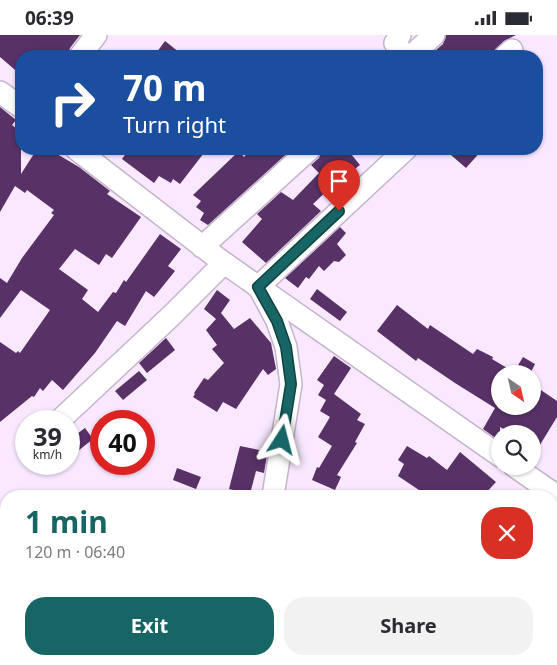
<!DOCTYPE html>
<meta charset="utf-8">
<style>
body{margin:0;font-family:"Noto Sans",sans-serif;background:#f2f2f3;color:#2b2b33;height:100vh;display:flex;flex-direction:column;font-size:19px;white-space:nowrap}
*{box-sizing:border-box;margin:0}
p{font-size:16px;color:#7c7c81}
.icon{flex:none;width:28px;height:28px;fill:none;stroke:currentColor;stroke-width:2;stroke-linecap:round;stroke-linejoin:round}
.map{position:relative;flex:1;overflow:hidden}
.details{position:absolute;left:0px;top:455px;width:558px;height:175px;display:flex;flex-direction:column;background:#fff;border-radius:20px 20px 0 0;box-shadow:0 1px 4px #0004}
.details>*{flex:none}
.top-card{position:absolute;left:15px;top:15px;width:528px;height:105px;border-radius:20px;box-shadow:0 1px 4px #0004;background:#1a4fa0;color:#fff;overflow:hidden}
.needle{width:32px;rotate:146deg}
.fabs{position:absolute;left:491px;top:330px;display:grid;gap:10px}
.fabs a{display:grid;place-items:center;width:50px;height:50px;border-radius:50%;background:#fff;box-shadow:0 1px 4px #0004;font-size:25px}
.speed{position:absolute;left:15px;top:375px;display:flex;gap:10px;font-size:25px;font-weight:700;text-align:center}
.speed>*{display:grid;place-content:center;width:65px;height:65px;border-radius:50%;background:#fff;box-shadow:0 1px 4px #0004;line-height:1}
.speed small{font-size:12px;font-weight:400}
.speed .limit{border:8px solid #d22;background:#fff;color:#111}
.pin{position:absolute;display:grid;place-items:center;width:42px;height:42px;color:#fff;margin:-51px -21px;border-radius:50% 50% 50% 0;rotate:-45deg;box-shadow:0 0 5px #0007}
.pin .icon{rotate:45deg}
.me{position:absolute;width:55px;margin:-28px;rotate:9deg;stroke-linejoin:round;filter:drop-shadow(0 0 4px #0008)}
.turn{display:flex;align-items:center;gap:18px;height:105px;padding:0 25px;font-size:22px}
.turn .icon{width:65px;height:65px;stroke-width:2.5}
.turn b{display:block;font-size:35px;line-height:42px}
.round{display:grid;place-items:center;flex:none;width:52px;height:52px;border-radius:20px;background:#f2f2f3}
.headline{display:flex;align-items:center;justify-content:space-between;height:85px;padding:0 25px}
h1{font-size:30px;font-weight:700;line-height:38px;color:#176665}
.action{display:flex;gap:10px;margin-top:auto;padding:10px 25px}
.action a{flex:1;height:58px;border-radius:20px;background:#176665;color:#fff;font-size:20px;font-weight:700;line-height:58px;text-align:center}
.action a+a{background:#f2f2f3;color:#2b2b33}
.status{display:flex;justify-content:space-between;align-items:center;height:35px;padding:0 25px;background:#fff;direction:ltr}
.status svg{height:14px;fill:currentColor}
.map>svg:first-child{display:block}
.building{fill:#583166}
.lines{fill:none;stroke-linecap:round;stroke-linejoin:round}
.minor-casing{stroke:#c6b3ce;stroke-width:24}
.minor{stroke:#fff;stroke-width:21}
.route-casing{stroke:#0f4242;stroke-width:12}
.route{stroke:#176665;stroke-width:9}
</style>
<div class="status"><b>06:39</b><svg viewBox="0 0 49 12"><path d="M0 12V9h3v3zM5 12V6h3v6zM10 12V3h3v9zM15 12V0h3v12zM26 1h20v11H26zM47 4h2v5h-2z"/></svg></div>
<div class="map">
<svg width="557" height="630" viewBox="0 0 557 630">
<rect width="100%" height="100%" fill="#f9e8ff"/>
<g class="building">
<path d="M 0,0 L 80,0 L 70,13 L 68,21 L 21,21 L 21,40 L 0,22 Z"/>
<path d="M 446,0 L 516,0 L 504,6 L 489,21 L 429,21 L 443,9 Z"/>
<path d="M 165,6 L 184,21 L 154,21 Z"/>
<path d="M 0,72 L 16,85 L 12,90 L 21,97 L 21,139 L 37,114 L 61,114 L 57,119 L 79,132 L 110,156 L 107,159 L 141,182 L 112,223 L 106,219 L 99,230 L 75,214 L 59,234 L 88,255 L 82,264 L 98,277 L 113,257 L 116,258 L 124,245 L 126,247 L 160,199 L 181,214 L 168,231 L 175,236 L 163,251 L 154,262 L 146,256 L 125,291 L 117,286 L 95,318 L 63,355 L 52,345 L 43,356 L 40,353 L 34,362 L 32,361 L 0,387 L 0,307 L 16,318 L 18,316 L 20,318 L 50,275 L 21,255 L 0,283 L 0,243 L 7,248 L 22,223 L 54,180 L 51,178 L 54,175 L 27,155 L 25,158 L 15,151 L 0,177 Z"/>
<path d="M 129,114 L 207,114 L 180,149 L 173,144 L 171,148 L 159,141 L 154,148 L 122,124 Z"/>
<path d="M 251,114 L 292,114 L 208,190 L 200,185 L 204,178 L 196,172 L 201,166 L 193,160 L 239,116 L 244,122 Z"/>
<path d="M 322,114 L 347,114 L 360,130 L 332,151 L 313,169 L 321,176 L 266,228 L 242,207 L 262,184 L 257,179 L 281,157 L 293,165 L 319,138 L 311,130 L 319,123 Z"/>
<path d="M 444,114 L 483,114 L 466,133 Z"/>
<path d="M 340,192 L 346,198 L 337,209 L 346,220 L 339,227 L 334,226 L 324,236 L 319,231 L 309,244 L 306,242 L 298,253 L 285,243 Z"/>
<path d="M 317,254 L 347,277 L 340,286 L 310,264 Z"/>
<path d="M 217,255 L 230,265 L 221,278 L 234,294 L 250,283 L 271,308 L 276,334 L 268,340 L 263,334 L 236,374 L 223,367 L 217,377 L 193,362 L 195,359 L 194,358 L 204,343 L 208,345 L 224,328 L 212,314 L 217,310 L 206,295 L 216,284 L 204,274 Z"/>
<path d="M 397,270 L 428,294 L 430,290 L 473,319 L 477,314 L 493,322 L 492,324 L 514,337 L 523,322 L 535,329 L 530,339 L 500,339 L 500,371 L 532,371 L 532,349 L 557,366 L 557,382 L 532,423 L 532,399 L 512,399 L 500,392 L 500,406 L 497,404 L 483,394 L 495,373 L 455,348 L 418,323 L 416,326 L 377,296 Z"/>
<path d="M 166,303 L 175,315 L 147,338 L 139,328 Z"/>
<path d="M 334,321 L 351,333 L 334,359 L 361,379 L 357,385 L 365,389 L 355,407 L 357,408 L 337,440 L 341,442 L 335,455 L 312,445 L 317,432 L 319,433 L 332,411 L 318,402 L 330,382 L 320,376 L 326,365 L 318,360 L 324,350 L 317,345 Z"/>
<path d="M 139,336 L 147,345 L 123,365 L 115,356 Z"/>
<path d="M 85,393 L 93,404 L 78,416 L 70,404 Z"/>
<path d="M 240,411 L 259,415 L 258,418 L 267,420 L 264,438 L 256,436 L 250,459 L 229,454 Z"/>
<path d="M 407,411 L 427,423 L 429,421 L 447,435 L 460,417 L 496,447 L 483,461 L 428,461 L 398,441 L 404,429 L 398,425 Z"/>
<path d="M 177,433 L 201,442 L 196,454 L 173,445 Z"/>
</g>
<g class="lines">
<defs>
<g id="minor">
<path d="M 400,0 L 395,8 L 405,21"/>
<path d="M 80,21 L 96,0"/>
<path d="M 411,21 L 434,0"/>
<path d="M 505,21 L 512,15"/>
<path d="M 0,57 L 21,72"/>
<path d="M 76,114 L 220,225 L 500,421"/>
<path d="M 202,212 L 310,114"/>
<path d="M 258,252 L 406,114"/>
<path d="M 261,256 L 277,286 L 286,312 L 291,349 L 273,461"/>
<path d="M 60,385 L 170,282 L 224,228"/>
<path d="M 514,431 L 557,461"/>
<path d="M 247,630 L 248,624"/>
</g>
</defs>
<use href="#minor" class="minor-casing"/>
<use href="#minor" class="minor"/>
</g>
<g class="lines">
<defs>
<path id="route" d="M 282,405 L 291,349 L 286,312 L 277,286 L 258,252 L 339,176"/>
</defs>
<use href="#route" class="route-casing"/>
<use href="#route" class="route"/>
</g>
</svg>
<div class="fabs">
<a><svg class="needle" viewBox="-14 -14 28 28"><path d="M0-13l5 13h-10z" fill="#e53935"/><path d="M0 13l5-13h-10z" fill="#7c7c81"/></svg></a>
<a><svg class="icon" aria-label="search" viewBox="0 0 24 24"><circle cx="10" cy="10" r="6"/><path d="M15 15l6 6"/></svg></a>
</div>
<div class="speed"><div>39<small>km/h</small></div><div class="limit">40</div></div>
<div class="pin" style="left:339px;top:176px;background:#d93025"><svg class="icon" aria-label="arrive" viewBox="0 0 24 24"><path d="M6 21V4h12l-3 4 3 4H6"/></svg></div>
<svg class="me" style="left:282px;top:405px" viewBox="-20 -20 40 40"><path d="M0-17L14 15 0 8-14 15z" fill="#176665" stroke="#fff" stroke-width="4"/></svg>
<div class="top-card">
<div class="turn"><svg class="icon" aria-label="right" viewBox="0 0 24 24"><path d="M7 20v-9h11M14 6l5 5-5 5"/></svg><div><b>70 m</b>Turn right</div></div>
</div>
<section class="details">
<div class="headline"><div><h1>1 min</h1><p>120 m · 06:40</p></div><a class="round" style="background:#d93025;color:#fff"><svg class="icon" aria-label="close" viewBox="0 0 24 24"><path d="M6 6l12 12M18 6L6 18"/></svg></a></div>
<div class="action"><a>Exit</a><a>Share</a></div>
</section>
</div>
